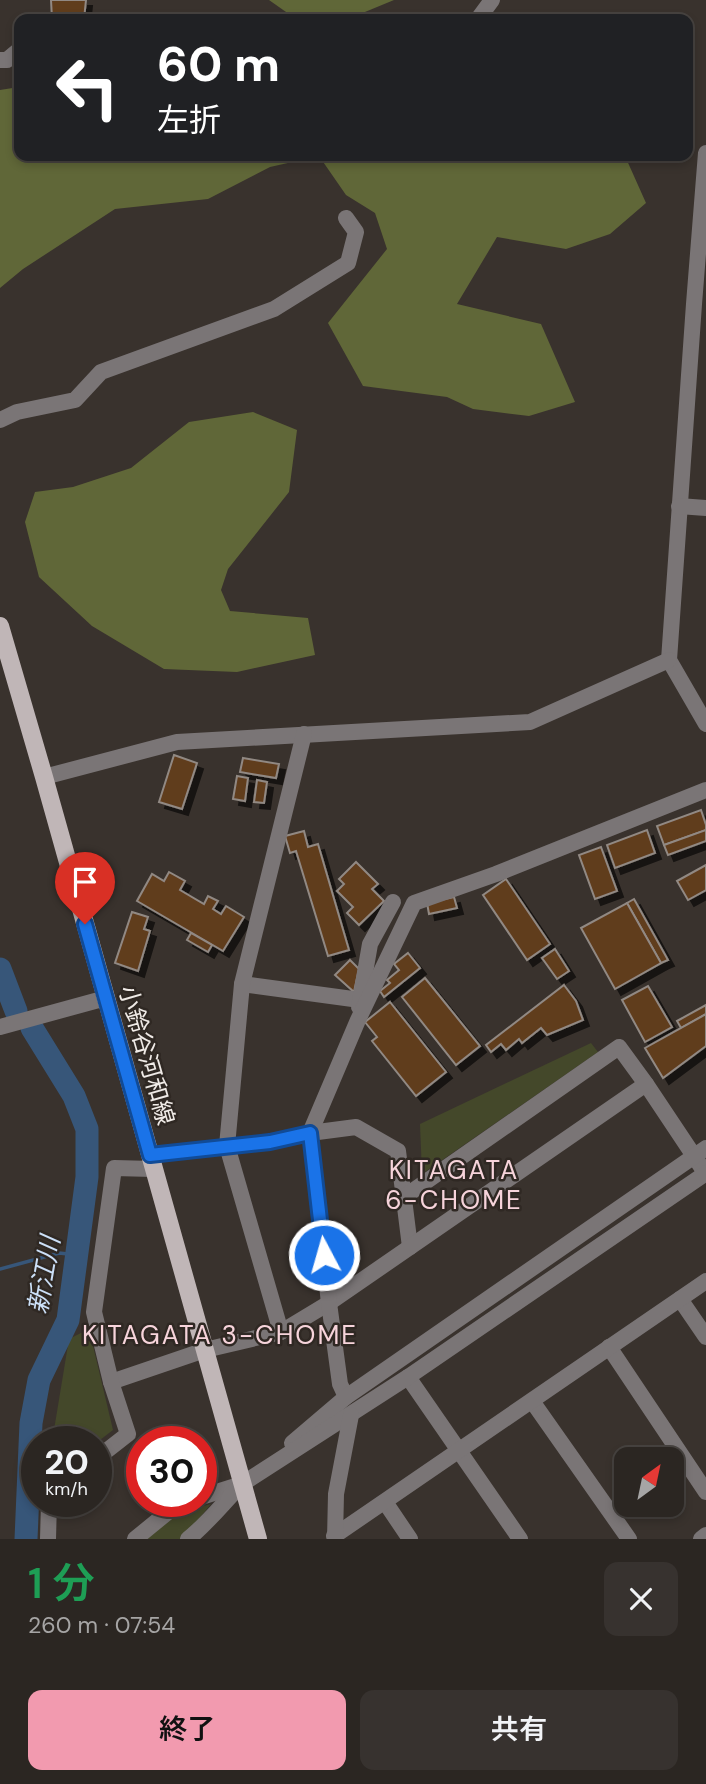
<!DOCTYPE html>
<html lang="ja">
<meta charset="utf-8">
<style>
body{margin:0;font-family:"DM Sans","Noto Sans JP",sans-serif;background:#37322f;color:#f1f3f6;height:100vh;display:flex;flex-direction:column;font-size:26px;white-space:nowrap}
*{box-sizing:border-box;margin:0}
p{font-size:23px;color:#a6a5a5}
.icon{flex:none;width:38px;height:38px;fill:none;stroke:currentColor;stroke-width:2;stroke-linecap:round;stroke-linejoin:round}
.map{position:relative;height:1539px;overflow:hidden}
.side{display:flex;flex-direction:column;background:#2b2622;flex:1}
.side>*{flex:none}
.hud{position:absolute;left:14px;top:14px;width:679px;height:147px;border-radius:14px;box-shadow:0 4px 10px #0003,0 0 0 2px #474340;background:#202124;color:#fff;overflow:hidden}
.needle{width:46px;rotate:33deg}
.tools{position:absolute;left:614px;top:1447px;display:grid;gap:14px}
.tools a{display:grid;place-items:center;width:70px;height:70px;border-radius:14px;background:#2b2622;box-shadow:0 4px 10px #0003,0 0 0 2px #474340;font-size:35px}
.speed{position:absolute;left:21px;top:1426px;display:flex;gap:14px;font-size:35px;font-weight:700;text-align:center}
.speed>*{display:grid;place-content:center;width:91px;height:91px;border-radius:50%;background:#2b2622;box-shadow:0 4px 10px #0003,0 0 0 2px #474340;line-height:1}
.speed small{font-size:18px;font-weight:400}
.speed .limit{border:10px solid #d22;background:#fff;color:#111}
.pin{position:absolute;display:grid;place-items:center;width:60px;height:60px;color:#fff;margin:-72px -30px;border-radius:50% 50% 50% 0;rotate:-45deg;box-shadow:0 0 7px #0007}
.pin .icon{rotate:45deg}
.me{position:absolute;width:77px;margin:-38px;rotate:354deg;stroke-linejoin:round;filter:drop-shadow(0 0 5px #0008)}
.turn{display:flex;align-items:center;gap:24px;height:147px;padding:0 28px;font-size:32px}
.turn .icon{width:91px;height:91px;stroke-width:2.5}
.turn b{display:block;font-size:49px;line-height:60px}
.round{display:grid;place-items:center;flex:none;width:74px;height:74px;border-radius:14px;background:#37322f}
.summary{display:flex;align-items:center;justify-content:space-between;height:119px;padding:0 28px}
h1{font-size:42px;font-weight:600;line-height:52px;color:#1e9e55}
.action{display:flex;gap:14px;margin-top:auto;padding:14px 28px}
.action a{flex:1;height:80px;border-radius:14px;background:#f29aaf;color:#111;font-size:28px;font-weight:600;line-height:80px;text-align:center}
.action a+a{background:#37322f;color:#f1f3f6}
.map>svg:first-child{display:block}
.green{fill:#44482a}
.forest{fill:#606738}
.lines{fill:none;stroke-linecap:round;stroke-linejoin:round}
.stream{stroke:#375679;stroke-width:3.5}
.river{stroke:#375679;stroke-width:23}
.building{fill:#613c1e;stroke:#918983;stroke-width:2;filter:url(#shadow)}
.minor{stroke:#7a7576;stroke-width:16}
.major{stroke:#c0b6b7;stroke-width:18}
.route-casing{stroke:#114b97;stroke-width:18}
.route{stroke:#1a73e8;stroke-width:12}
.labels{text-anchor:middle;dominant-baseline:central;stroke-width:5;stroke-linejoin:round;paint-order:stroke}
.street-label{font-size:24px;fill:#f0ebe7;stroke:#2f2823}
.neighbourhood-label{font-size:26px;letter-spacing:2px;fill:#f7d4db;stroke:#2f2823}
.water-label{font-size:26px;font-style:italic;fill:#cce0f8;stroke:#2f2823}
</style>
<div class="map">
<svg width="706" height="1539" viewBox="0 0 706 1539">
<defs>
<filter id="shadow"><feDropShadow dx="6" dy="6" stdDeviation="0" flood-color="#0009"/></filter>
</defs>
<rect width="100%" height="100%" fill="#39322d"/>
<g class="green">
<path d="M 591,1043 L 598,1052 L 422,1174 L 420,1124 Z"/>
<path d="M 89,1329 L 113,1430 L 96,1443 L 52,1442 L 69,1339 Z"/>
<path d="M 211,1504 L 188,1532 L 180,1539 L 147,1539 L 180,1512 Z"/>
</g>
<g class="forest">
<path d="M 269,0 L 394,0 L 348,19 L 296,19 Z"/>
<path d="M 19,87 L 19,156 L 625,156 L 646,203 L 610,234 L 566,249 L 497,237 L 457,304 L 541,324 L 575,402 L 529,416 L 473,409 L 447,397 L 363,386 L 328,323 L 387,249 L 375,213 L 346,195 L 319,156 L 270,167 L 208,199 L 115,209 L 23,269 L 0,288 L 0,90 Z"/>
<path d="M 253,412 L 297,430 L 289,492 L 228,569 L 221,590 L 230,611 L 308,618 L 315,655 L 237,672 L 164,669 L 92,626 L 39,577 L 25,522 L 35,492 L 73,487 L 131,468 L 189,422 Z"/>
</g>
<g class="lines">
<path class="stream" d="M 0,1269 L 59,1253 L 77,1255"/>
<g class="river">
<path d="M 0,969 L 16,1011"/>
<path d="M 26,1539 L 31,1423 L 39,1380 L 68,1320 L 87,1177 L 87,1129 L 74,1096 L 32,1028"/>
</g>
</g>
<g class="building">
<path d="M 51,0 L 86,0 L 84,19 L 52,19 Z"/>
<path d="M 174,755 L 197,763 L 182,809 L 159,802 Z"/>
<path d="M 243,758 L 279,764 L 276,778 L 240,772 Z"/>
<path d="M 237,776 L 248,778 L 245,801 L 233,799 Z"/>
<path d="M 257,780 L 267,782 L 264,803 L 254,802 Z"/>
<path d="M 701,810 L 706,825 L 706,830 L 664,845 L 657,826 Z"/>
<path d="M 647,830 L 655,853 L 615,868 L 607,845 Z"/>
<path d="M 706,830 L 706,841 L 668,855 L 664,845 Z"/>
<path d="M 304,831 L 308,847 L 318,844 L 349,950 L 328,956 L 296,851 L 290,853 L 285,836 Z"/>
<path d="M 601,847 L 617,891 L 595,899 L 579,855 Z"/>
<path d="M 356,862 L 378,884 L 372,889 L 384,901 L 359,925 L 347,913 L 353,907 L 337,891 L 344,884 L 339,879 Z"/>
<path d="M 706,865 L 706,890 L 688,900 L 677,881 Z"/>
<path d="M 169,872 L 185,881 L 180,890 L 204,904 L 208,896 L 218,901 L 213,909 L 221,914 L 226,906 L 244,917 L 223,951 L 137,901 L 152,874 L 164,881 Z"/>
<path d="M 506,879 L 550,944 L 527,960 L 483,895 Z"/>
<path d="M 454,897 L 457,908 L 429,914 L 427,903 Z"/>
<path d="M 634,899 L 668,960 L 661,963 L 627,903 Z"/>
<path d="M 627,903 L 661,963 L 615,989 L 581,928 Z"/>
<path d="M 132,912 L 148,917 L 144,929 L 150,931 L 138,971 L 115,963 Z"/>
<path d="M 191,933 L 212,945 L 208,952 L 187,940 Z"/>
<path d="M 555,949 L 569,971 L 557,979 L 542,958 Z"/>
<path d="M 408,953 L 420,968 L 384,997 L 380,991 L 390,983 L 387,980 L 399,970 L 394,964 Z"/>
<path d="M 350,960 L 359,969 L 354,992 L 335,975 Z"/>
<path d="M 425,978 L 480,1046 L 456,1065 L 402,997 Z"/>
<path d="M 564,985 L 576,1001 L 583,1020 L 547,1035 L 541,1028 L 522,1043 L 519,1039 L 506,1050 L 501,1044 L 491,1052 L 486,1045 Z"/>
<path d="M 648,986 L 672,1027 L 645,1042 L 622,1000 Z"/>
<path d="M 390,1002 L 446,1072 L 416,1096 L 372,1041 L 377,1037 L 365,1022 Z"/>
<path d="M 706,1005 L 706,1014 L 681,1028 L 677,1021 Z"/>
<path d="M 706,1014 L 706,1046 L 663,1078 L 645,1048 Z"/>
</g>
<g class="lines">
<g class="minor">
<path d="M 478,19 L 492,0"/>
<path d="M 0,60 L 7,60 L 19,50"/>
<path d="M 706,153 L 694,304 L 669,660 L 706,724"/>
<path d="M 0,420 L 17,412 L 75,400 L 101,372 L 274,309 L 348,263 L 356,232 L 346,218"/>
<path d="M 679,506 L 706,508"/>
<path d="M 44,777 L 177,742 L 530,722 L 669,660"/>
<path d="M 242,984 L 360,1000"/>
<path d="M 359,1007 L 370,944 L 393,902"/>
<path d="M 0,1027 L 106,998"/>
<path d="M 150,1155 L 270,1142 L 310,1133 L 356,1127 L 398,1151 L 410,1247"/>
<path d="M 404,1197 L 619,1047 L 646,1084"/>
<path d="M 680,1299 L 706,1337"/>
<path d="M 281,1332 L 227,1146 L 242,984 L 304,734"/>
<path d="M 609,1347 L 706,1492"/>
<path d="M 408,1377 L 520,1539"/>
<path d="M 111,1382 L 205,1350 L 281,1332 L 329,1303 L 646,1084 L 706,1174"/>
<path d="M 346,1397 L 340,1384 L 329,1303 L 310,1133 L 358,1020 L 414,903 L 496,874 L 706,790"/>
<path d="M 532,1401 L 629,1539"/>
<path d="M 292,1443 L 346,1397 L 706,1148"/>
<path d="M 96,1459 L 128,1434 L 111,1382 L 94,1312 L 114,1168 L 153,1169"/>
<path d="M 201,1497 L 239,1485"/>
<path d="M 385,1502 L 410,1539"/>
<path d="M 334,1536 L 706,1281"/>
<path d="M 48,1539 L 49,1502"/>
<path d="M 135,1539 L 179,1503 L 185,1502"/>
<path d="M 188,1539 C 208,1523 224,1502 242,1484 L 408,1377 L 706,1173"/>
<path d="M 335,1539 L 336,1494 L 351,1415"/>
<path d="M 701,1539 L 706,1535"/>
</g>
<path class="major" d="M 0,626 L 44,777 L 258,1539"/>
</g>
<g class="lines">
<defs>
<path id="route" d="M 85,924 L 150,1155 L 270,1142 L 310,1133 L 324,1255"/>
</defs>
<use href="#route" class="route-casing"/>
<use href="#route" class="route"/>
</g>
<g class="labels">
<g class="street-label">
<text transform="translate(147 1055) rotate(74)">小鈴谷河和線</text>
</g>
<g class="neighbourhood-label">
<text x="454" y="1170">KITAGATA<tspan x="454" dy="30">6-CHOME</tspan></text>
<text x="220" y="1335">KITAGATA 3-CHOME</text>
</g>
<g class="water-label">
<text transform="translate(44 1275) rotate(-80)">新江川</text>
</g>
</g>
</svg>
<div class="tools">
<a><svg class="needle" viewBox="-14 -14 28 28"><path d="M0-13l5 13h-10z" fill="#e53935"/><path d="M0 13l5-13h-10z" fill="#a6a5a5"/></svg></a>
</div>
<div class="speed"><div>20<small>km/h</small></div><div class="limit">30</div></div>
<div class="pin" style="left:85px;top:924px;background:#d93025"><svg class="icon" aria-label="arrive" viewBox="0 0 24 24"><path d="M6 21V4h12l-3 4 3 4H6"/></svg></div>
<svg class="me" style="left:324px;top:1255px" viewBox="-20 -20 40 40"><circle r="17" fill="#1a73e8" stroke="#fff" stroke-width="3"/><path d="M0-11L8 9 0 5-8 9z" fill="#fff"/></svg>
<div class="hud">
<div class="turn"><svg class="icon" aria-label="left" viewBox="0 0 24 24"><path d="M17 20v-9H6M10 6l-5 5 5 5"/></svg><div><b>60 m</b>左折</div></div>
</div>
</div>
<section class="side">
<div class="summary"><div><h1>1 分</h1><p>260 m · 07:54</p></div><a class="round"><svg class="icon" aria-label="close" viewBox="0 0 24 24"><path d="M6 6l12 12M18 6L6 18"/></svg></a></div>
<div class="action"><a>終了</a><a>共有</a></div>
</section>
